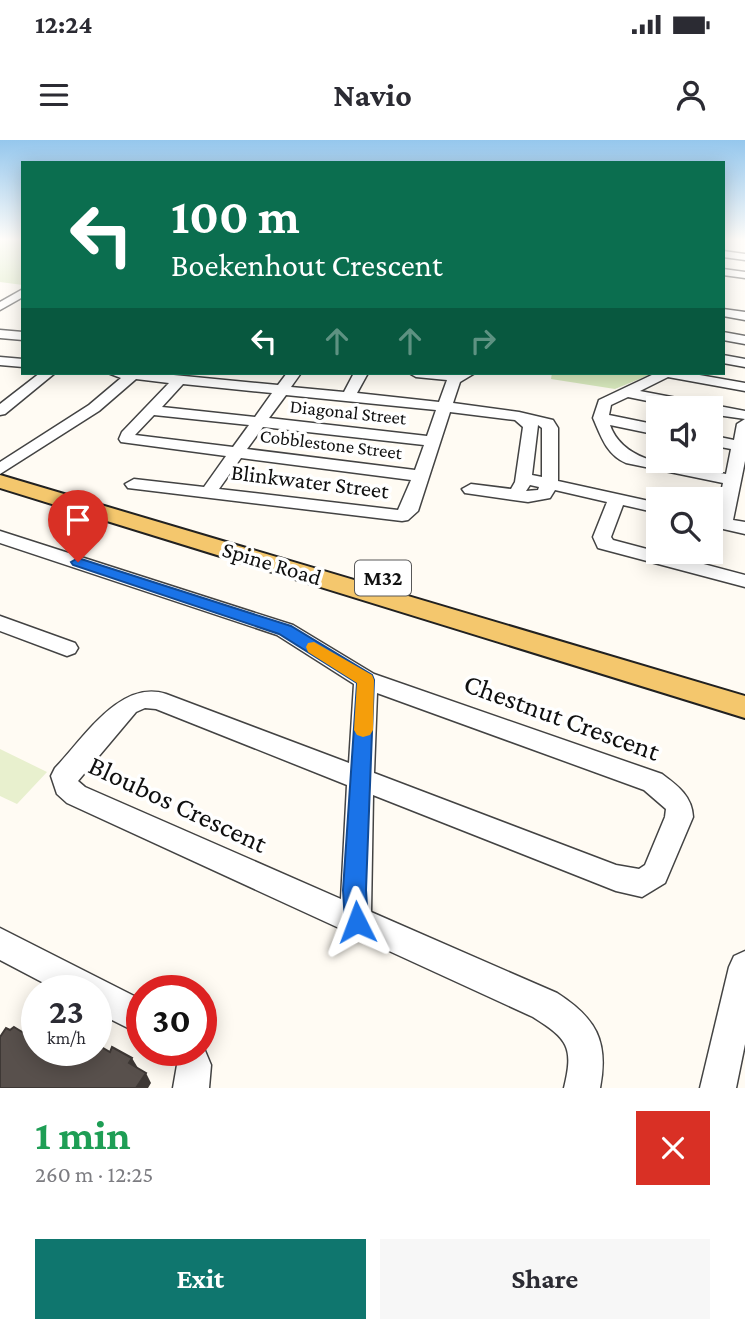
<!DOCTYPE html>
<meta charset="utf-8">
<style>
body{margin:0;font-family:"Crimson Pro",serif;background:#f7f7f7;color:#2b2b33;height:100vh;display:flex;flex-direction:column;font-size:26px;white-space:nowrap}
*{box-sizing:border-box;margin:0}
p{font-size:23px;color:#7c7c81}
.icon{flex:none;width:38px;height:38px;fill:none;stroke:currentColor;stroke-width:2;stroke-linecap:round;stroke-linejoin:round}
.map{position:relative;height:948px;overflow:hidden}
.details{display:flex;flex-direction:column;background:#fff;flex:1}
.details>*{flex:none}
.guide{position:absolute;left:21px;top:21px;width:704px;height:214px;border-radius:0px;box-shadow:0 4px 18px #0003;background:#0b6e4f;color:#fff;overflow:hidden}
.controls{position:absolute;left:646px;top:256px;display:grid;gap:14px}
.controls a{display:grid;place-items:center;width:77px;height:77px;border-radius:0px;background:#fff;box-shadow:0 4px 18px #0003;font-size:35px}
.speed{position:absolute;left:21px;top:835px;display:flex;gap:14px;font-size:35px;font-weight:700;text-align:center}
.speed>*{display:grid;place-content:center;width:91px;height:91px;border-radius:50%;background:#fff;box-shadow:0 4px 18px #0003;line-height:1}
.speed small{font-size:18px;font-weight:400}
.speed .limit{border:10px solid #d22;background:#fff;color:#111}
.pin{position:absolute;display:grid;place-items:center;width:60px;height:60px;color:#fff;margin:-72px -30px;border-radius:50% 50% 50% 0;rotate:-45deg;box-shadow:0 0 7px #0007}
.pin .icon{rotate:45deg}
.me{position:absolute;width:77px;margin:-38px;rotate:357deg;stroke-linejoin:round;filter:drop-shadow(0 0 5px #0008)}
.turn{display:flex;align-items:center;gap:24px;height:147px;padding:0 35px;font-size:32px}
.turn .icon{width:91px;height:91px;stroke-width:2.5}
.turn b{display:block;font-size:49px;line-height:60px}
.lanes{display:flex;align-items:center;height:66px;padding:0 35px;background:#0003;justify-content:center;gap:35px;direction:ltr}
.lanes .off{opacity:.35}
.round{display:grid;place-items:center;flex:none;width:74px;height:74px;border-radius:0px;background:#f7f7f7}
.summary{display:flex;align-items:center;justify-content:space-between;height:119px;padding:0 35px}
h1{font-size:42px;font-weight:700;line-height:52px;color:#1e9e55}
.button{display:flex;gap:14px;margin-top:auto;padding:14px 35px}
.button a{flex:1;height:80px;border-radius:0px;background:#0f766e;color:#fff;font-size:28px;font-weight:700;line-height:80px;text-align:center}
.button a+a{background:#f7f7f7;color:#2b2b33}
.status{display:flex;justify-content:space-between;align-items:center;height:49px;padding:0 35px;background:#fff;direction:ltr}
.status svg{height:19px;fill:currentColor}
header{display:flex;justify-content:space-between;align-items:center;height:91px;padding:0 35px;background:#fff;font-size:32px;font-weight:700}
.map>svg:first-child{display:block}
.green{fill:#d8e9bd}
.pitch{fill:#e8f0ce}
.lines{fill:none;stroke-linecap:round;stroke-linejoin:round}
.minor-casing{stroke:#434343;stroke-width:3}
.major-casing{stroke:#212121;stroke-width:4}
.minor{fill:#fff;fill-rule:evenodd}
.major{fill:#f4c76d;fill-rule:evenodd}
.shaded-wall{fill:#3e3835}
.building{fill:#58504c;stroke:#3e3835;stroke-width:2}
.route{fill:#1a73e8;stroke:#114b97;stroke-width:2}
.slow{fill:#f59e0b}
.labels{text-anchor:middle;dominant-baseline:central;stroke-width:7;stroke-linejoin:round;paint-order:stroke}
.far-street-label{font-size:19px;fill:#101010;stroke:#fff}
.shield{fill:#fff;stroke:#585858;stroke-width:2}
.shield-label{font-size:21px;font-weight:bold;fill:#101010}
.street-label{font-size:23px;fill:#101010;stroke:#fff}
.near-street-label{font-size:28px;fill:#101010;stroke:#fff}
</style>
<div class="status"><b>12:24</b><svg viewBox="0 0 49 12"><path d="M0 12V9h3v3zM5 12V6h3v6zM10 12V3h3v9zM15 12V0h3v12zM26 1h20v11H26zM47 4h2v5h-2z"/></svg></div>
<header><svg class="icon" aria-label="menu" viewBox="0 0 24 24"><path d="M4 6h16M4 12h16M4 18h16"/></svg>Navio<svg class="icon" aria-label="person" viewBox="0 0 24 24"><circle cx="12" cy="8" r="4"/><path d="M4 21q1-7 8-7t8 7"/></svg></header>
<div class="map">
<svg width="745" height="948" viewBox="0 0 745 948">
<rect width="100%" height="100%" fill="#fffbf3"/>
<g class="green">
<path d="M 0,99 L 23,99 L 23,145 L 0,142 Z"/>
<path d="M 552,233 L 654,233 L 615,249 L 551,239 Z"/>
</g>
<path class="pitch" d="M 0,609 L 47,632 L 17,664 L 0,656 Z"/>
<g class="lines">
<defs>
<g id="minor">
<path d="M 723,111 L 745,114 L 745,120 L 723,117 Z"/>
<path d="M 723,129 L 745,132 L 745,138 L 723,135 Z"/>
<path d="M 23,149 L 23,157 L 0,170 L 0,162 Z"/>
<path d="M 723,169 L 745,172 L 745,180 L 723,176 Z"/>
<path d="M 0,190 L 23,192 L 23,200 L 0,198 Z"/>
<path d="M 723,192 L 745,196 L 745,204 L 723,200 Z"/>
<path d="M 723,215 L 745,219 L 745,227 L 723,223 Z"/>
<path d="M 0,217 L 23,219 L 23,227 L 0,225 Z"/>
<path d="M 40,233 L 55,233 L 5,274 L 0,275 L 0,264 Z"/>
<path d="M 108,233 L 153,233 L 278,245 L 287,233 L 301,233 L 291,247 L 344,252 L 354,233 L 368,233 L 357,253 L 439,262 L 447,240 L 416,237 L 409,233 L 475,233 L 460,242 L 453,263 L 519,272 L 553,280 L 558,288 L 558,341 L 658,363 L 658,373 L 623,365 L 611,397 L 613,400 L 745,435 L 745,447 L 598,408 L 593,397 L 607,362 L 555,350 L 550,358 L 528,362 L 465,353 L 462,349 L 471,344 L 511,349 L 515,342 L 523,287 L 515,280 L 450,272 L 418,371 L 408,380 L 402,381 L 128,348 L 125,344 L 134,339 L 204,347 L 226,316 L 121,302 L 119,299 L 122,292 L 169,243 L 136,239 L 99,271 L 0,334 L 0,322 L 89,265 L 121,238 ZM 183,244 L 272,253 L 255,277 L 162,267 ZM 286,255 L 436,270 L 427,296 L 269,278 ZM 154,275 L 249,285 L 233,307 L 135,295 ZM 538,285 L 542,288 L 542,337 L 532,335 ZM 263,287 L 424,305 L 415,330 L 247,309 ZM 241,318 L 411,340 L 398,370 L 219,349 ZM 530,345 L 539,347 L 538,350 L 526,351 Z"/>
<path d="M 656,233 L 688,233 L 745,243 L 745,251 L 668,237 L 640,251 L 745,271 L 745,321 L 733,380 L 745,382 L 745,394 L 710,386 L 710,375 L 716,376 L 723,343 L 626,323 C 606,314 601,296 593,278 L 599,260 ZM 628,257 L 682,268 L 710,268 L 710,274 L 745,279 L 737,284 L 734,300 L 710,295 L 710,305 L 731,309 L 726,334 C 687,326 625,328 610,285 L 658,295 L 658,285 L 609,275 L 611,265 Z"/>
<path d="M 0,391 L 293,485 L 374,534 L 662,634 C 678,646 692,656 693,677 L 665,743 L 642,757 L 616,751 L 373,655 L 371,772 L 557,853 C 596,878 609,901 600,948 L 564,948 C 574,907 568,899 533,877 L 67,663 L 57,654 L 51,636 L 55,628 C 84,598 120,539 166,554 L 349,623 L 354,544 L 277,495 L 0,403 ZM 377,553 L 644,650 L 666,669 L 665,677 L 645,725 L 639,729 L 616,725 L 374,633 ZM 145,568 L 156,569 L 347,645 L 341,759 L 85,647 L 78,641 L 136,572 Z"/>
<path d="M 0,476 L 75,503 L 78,508 L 75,513 L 67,516 L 0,491 Z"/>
<path d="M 0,788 L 142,860 L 142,895 L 96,872 L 96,850 L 57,850 L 0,820 Z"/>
<path d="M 745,811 L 745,904 L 736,948 L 700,948 L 729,827 L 734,816 Z"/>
<path d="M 201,901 L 211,925 L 209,948 L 173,948 L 177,925 L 171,910 L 201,910 Z"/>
</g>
<path id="major" d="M 0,335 L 745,556 L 745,578 L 0,348 Z"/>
</defs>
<use href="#minor" class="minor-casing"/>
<use href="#major" class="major-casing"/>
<use href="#minor" class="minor"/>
<use href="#major" class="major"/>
</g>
<g class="shaded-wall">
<path d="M 132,918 L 138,928 L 129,923 Z"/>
<path d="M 146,933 L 151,943 L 148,948 L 136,948 Z"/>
</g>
<path class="building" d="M 14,887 L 37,901 L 37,910 L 96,910 L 96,904 L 110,912 L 112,907 L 132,918 L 129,923 L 146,933 L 136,948 L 0,948 L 0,897 L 6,888 L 10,890 Z"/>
<linearGradient id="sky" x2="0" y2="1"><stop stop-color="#95c7ed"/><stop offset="0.43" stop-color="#fffdfa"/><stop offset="1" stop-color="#fffdfa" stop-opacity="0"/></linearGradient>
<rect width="745" height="231" fill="url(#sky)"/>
<path class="route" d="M 78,418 L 291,486 L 372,535 L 374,540 L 366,750 L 368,782 L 365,790 L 357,793 L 348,790 L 345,782 L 343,750 L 357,543 L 279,494 L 73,425 L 71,422 Z"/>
<path class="slow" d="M 314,502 L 372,535 L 374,540 L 373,590 L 370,595 L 363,597 L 357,595 L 354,590 L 357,543 L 308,512 L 306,507 L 308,503 Z"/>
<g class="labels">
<g class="far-street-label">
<text transform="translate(348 272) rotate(6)">Diagonal Street</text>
<text transform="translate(331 304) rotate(7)">Cobblestone Street</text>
</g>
<rect class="shield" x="355" y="420.5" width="56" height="35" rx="5"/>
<g class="shield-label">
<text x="383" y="438">M32</text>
</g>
<g class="street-label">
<text transform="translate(310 341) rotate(7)">Blinkwater Street</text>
<text transform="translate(272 423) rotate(17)">Spine Road</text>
</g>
<g class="near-street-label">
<text transform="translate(562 577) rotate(20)">Chestnut Crescent</text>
<text transform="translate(178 664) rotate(25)">Bloubos Crescent</text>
</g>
</g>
</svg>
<div class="controls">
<a><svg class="icon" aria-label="sound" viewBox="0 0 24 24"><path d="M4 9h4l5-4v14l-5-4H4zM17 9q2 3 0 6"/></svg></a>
<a><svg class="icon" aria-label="search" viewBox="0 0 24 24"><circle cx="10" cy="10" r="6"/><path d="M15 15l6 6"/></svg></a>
</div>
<div class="speed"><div>23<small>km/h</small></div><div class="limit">30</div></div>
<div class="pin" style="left:78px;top:422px;background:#d93025"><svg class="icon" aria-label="arrive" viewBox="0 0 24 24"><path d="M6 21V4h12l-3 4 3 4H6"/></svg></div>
<svg class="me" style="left:357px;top:782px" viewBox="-20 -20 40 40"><path d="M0-17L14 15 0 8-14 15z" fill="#1a73e8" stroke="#fff" stroke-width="4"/></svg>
<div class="guide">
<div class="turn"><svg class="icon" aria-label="left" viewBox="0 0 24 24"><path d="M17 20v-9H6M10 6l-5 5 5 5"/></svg><div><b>100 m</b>Boekenhout Crescent</div></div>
<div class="lanes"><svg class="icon" aria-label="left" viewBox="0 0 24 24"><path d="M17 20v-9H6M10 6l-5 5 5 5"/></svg><svg class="icon off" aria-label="ahead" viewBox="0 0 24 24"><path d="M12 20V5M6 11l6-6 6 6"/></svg><svg class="icon off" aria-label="ahead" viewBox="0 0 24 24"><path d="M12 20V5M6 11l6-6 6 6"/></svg><svg class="icon off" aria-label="right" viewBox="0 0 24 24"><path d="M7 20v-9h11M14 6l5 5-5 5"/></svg></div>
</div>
</div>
<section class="details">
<div class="summary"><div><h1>1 min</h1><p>260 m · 12:25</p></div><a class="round" style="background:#d93025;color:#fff"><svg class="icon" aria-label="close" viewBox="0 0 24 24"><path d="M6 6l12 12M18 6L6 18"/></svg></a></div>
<div class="button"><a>Exit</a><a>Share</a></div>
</section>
